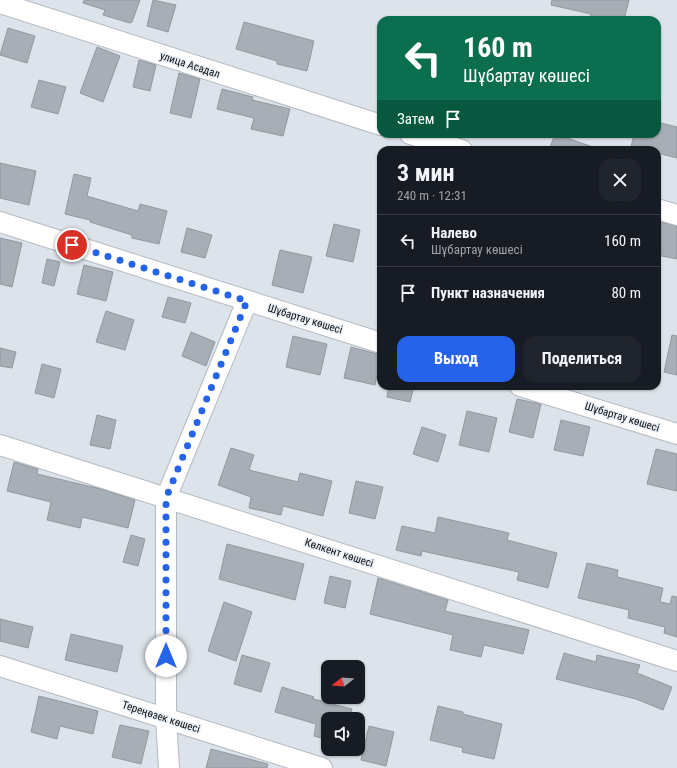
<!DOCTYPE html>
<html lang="ru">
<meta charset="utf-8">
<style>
body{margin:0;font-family:"Roboto Condensed",sans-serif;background:#20242c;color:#f1f3f6;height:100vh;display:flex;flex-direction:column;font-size:15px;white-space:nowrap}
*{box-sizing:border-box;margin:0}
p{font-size:13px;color:#9ea1a6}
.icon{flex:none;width:22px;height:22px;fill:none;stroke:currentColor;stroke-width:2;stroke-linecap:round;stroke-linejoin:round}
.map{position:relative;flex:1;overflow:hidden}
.sheet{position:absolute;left:377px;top:146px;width:284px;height:244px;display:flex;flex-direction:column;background:#171b24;border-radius:12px;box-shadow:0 1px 3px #0004}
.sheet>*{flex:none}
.hud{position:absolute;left:377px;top:16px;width:284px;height:122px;border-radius:12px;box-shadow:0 1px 3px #0004;background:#0b6e4f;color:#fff;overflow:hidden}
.needle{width:26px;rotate:253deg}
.controls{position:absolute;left:321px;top:660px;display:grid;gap:8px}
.controls a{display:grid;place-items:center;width:44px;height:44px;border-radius:8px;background:#171b24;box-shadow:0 1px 3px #0004;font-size:20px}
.pin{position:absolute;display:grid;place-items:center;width:34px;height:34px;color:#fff;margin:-17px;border:2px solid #fff;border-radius:50%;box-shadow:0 1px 4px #0007}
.me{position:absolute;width:44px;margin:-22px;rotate:0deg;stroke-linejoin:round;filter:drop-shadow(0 0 3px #0008)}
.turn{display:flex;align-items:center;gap:14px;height:84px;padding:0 20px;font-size:18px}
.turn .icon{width:52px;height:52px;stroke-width:2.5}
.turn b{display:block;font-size:28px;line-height:34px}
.then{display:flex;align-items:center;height:38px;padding:0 20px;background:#0003;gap:8px;font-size:15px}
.round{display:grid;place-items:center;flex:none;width:42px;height:42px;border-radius:12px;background:#20242c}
.headline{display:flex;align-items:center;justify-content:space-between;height:68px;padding:0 20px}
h1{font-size:24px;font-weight:700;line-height:30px}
.cta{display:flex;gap:8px;margin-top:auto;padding:8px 20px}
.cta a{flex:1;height:46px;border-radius:12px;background:#2563eb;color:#fff;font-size:16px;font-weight:700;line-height:46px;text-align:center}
.cta a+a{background:#20242c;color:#f1f3f6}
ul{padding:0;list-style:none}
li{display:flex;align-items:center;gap:12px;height:52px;padding:0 20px;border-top:1px solid #363941}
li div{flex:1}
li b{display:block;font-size:15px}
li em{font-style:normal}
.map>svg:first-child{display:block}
.building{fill:#a8aeb5;stroke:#92989f}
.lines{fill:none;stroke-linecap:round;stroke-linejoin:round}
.minor-casing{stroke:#b3bac1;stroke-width:22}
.minor{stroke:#fff;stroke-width:20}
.route{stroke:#2563eb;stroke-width:7;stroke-dasharray:0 12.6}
.labels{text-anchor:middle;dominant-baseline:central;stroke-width:3;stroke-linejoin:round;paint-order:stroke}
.street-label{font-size:11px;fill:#0b0e10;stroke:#e9f0f7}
</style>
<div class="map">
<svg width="677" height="768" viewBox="0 0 677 768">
<rect width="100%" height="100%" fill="#dce3ea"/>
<g class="building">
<path d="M 84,0 L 140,0 L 132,22 L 130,23 L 103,15 L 105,10 L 83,3 Z"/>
<path d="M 153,0 L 176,5 L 168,32 L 147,26 Z"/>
<path d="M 552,0 L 629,0 L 624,20 L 589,20 L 591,14 L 551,5 Z"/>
<path d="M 244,22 L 314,41 L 307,71 L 277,64 L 277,61 L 236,49 Z"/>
<path d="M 8,28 L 35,36 L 27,63 L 0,55 Z"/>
<path d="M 97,47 L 120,56 L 103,102 L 80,93 Z"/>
<path d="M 139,60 L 156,65 L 150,91 L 133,87 Z"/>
<path d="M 179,73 L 200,79 L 191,118 L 170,113 Z"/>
<path d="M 39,80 L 66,87 L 58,114 L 31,107 Z"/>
<path d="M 222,89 L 253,97 L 252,100 L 290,109 L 283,136 L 251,129 L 254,118 L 217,109 Z"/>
<path d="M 657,122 L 677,127 L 677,158 L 657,153 L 657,150 L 643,150 L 631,147 L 634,134 L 657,134 Z"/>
<path d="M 555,134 L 596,148 L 595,150 L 549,150 Z"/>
<path d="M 0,163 L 36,171 L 29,205 L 0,198 Z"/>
<path d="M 74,174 L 91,178 L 87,196 L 138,211 L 140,204 L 167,211 L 159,244 L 132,238 L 132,235 L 90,222 L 90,220 L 65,214 Z"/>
<path d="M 660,222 L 677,226 L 677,259 L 657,255 L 657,233 Z"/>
<path d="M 334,224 L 360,230 L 353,262 L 326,256 Z"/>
<path d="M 187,228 L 212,235 L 205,258 L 181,252 Z"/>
<path d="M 0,238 L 22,243 L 12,287 L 0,284 Z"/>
<path d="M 280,250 L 312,257 L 303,293 L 272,285 Z"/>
<path d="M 47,259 L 60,262 L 54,286 L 42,283 Z"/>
<path d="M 84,265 L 113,272 L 106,301 L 77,294 Z"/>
<path d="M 168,297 L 191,303 L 185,323 L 162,317 Z"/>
<path d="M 106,311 L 134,320 L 125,350 L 96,342 Z"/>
<path d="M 191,332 L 215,342 L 206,366 L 182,356 Z"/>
<path d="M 672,335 L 677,336 L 677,375 L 664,372 Z"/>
<path d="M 293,336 L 327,344 L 320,375 L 286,367 Z"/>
<path d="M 351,347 L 381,355 L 375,385 L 344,378 Z"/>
<path d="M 0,348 L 16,352 L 12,368 L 0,366 Z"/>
<path d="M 42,364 L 61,369 L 54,398 L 35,393 Z"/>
<path d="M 389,386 L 414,386 L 410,402 L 387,397 Z"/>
<path d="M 517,399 L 541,404 L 533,438 L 509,432 Z"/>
<path d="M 467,411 L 497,418 L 489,452 L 459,445 Z"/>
<path d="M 97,415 L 116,420 L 110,449 L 90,445 Z"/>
<path d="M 561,420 L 590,427 L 583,456 L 554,450 Z"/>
<path d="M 422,427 L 446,435 L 438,462 L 413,454 Z"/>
<path d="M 231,448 L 254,455 L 249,470 L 298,482 L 300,473 L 332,481 L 323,516 L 283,506 L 281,515 L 249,508 L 251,497 L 218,485 Z"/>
<path d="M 656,449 L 677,454 L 677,491 L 647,484 Z"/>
<path d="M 14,462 L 38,469 L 37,474 L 101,489 L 135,500 L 128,528 L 82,517 L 80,528 L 47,520 L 51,502 L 7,491 Z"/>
<path d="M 356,481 L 383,487 L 375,519 L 349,513 Z"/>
<path d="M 438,517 L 509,533 L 507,540 L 557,553 L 548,588 L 517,580 L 519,572 L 422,551 L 421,556 L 396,550 L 402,526 L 435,533 Z"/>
<path d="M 131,535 L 145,539 L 138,566 L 123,562 Z"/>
<path d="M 227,544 L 304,564 L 295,600 L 219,579 Z"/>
<path d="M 587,563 L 618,570 L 617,577 L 663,588 L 660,602 L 670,604 L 672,596 L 677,597 L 677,637 L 664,633 L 665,627 L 628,618 L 629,610 L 578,598 Z"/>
<path d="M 330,576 L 351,581 L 345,608 L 324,603 Z"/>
<path d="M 378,578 L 448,600 L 445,611 L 529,630 L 523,654 L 484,645 L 481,657 L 450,650 L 453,635 L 370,614 Z"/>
<path d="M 224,602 L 252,612 L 236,661 L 208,651 Z"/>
<path d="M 0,619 L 33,627 L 28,648 L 0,641 Z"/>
<path d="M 71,634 L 123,646 L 117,672 L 65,660 Z"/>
<path d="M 564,653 L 596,662 L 597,655 L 640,665 L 637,673 L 672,687 L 663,710 L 636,699 L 556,679 Z"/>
<path d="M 242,655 L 270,663 L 261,692 L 234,684 Z"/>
<path d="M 282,687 L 314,697 L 313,699 L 322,701 L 323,695 L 328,695 L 328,703 L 352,709 L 350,719 L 328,719 L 328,740 L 314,736 L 316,724 L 275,712 Z"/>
<path d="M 39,696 L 98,711 L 93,734 L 60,726 L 57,739 L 31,732 Z"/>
<path d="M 438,706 L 463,712 L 463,714 L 502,724 L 494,759 L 462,752 L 463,748 L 430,740 Z"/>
<path d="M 120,725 L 149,731 L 141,764 L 112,757 Z"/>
<path d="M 369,726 L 394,732 L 386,766 L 361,760 Z"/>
<path d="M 211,749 L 268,764 L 267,768 L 206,768 Z"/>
</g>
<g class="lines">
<defs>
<g id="minor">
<path d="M 0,3 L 381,125"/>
<path d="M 410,134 L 462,150"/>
<path d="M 657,209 L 677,215"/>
<path d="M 0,222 L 381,343"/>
<path d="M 520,386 L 677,434"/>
<path d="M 0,445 L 677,661"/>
<path d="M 0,666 L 322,768"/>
<path d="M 169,768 L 166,719 L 166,498 L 247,301"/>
</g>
</defs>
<use href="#minor" class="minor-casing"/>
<use href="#minor" class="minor"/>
</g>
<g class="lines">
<path class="route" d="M 72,245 L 247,301 L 166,498 L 166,656"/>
</g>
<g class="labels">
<g class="street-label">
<text transform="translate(190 65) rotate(18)">улица Асадал</text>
<text transform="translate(305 319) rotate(17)">Шұбартау көшесі</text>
<text transform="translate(622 417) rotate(17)">Шұбартау көшесі</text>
<text transform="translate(339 553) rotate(18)">Көлкент көшесі</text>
<text transform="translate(161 717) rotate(18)">Тереңөзек көшесі</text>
</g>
</g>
</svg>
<div class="controls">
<a><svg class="needle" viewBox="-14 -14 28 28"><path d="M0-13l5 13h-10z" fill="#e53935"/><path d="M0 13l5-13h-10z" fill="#9ea1a6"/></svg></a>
<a><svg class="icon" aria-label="sound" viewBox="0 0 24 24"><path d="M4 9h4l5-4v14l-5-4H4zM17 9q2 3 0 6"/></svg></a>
</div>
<div class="pin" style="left:72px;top:245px;background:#d93025"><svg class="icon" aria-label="arrive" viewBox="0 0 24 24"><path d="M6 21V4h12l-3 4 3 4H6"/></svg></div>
<svg class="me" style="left:166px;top:656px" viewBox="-20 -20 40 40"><circle r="19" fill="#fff"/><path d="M0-13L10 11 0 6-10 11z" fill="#2563eb"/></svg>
<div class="hud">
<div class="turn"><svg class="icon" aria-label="left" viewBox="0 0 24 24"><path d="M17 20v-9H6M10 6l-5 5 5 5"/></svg><div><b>160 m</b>Шұбартау көшесі</div></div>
<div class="then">Затем<svg class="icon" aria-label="arrive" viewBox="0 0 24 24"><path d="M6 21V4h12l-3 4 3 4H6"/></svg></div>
</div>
<section class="sheet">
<div class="headline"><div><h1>3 мин</h1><p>240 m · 12:31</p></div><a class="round"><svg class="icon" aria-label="close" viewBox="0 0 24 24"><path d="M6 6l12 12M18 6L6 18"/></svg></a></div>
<ul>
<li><svg class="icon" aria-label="left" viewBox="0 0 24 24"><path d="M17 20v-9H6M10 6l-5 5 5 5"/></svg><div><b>Налево</b><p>Шұбартау көшесі</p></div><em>160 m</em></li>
<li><svg class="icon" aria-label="arrive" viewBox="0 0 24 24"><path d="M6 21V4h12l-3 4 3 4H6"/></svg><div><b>Пункт назначения</b></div><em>80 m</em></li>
</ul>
<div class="cta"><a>Выход</a><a>Поделиться</a></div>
</section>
</div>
